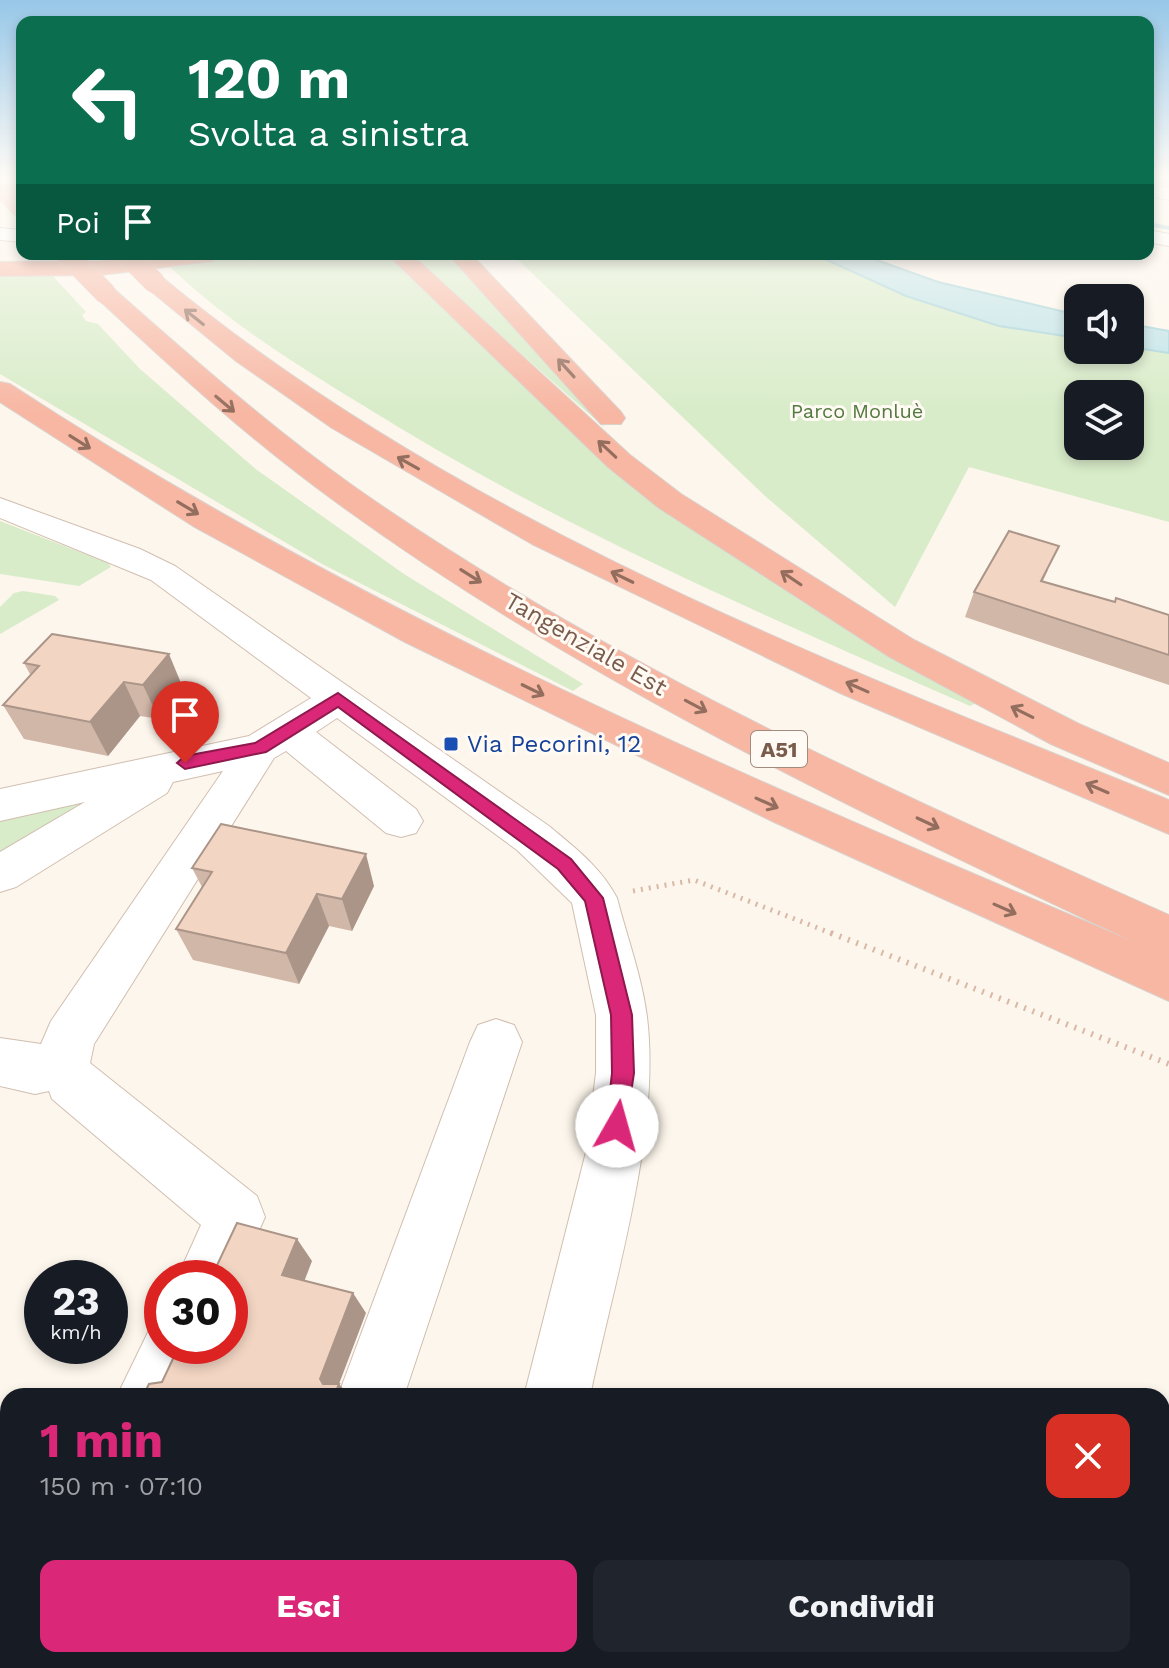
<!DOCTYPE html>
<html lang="it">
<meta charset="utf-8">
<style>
body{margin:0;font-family:"Work Sans",sans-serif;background:#20242c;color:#f1f3f6;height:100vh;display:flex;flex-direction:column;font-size:30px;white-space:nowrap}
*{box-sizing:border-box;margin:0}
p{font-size:26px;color:#9ea1a6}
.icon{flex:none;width:44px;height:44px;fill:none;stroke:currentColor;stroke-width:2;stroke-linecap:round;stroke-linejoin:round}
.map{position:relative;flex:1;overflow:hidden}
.panel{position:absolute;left:0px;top:1388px;width:1170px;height:280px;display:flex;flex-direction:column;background:#171b24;border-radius:24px 24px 0 0;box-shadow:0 4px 12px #0003}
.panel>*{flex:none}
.guide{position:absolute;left:16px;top:16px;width:1138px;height:244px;border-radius:16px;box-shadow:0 4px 12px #0003;background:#0b6e4f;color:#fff;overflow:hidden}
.tools{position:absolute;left:1064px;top:284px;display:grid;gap:16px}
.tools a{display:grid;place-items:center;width:80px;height:80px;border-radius:16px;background:#171b24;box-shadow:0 4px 12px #0003;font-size:40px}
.speed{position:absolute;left:24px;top:1260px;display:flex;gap:16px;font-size:40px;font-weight:700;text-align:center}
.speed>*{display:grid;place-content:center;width:104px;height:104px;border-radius:50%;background:#171b24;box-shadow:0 4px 12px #0003;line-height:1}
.speed small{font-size:20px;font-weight:400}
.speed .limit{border:12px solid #d22;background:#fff;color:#111}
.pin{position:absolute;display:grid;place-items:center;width:68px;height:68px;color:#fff;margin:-82px -34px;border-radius:50% 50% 50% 0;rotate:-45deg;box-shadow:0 0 8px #0007}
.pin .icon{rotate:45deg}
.me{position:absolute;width:88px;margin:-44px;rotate:7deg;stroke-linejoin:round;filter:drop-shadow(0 0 6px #0008)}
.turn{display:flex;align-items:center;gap:28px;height:168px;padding:0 40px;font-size:36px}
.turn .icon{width:104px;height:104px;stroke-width:2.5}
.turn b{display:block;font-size:56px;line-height:68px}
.then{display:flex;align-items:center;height:76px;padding:0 40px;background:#0003;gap:16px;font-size:30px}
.round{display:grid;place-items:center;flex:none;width:84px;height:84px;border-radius:16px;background:#20242c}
.overview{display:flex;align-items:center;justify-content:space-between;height:136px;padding:0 40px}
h1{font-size:48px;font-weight:700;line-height:60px;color:#db2777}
.primary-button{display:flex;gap:16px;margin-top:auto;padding:16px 40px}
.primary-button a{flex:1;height:92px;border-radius:16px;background:#db2777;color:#fff;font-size:32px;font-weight:700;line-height:92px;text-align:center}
.primary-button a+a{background:#20242c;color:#f1f3f6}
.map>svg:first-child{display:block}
.green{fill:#d8ecc9;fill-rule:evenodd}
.water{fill:#bfe3e8;stroke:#a5d3da;stroke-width:2}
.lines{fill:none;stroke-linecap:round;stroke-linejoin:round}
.stream{fill:#a5d3da;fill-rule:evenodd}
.minor-casing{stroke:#d1beb0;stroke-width:2}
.highway-casing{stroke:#dad1cd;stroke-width:2}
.path-far1{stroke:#d9b8a5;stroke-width:5;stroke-dasharray:2 6;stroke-linecap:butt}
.path{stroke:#d9b8a5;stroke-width:6;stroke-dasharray:2 7;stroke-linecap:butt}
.minor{fill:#fff;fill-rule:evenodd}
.highway{fill:#f7b7a3;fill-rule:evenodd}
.highway-bridge-casing{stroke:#dad1cd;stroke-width:22;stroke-linecap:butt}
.highway-bridge{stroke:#f7b7a3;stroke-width:21}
.wall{fill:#d1b7a8}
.shaded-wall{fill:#aa9588}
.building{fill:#f3d5c3;stroke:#aa9588;stroke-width:2}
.oneway{stroke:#936e5e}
.route{fill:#db2777;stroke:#8e194d;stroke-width:2}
.transit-dot{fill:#1a4fb4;stroke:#fffaf3;stroke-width:3}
.labels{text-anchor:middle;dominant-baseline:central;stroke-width:6;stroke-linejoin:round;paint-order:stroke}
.far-park-label{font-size:20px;fill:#537a41;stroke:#fffaf3}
.shield{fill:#fffaf3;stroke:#a28b7f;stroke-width:2}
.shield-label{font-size:22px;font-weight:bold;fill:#7a5c4d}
.street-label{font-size:24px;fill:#7a5c4d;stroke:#fffaf3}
.transit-label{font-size:24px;fill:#164399;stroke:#fffaf3;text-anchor:start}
</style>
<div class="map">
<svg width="1169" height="1668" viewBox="0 0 1169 1668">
<rect width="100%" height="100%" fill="#fdf6ec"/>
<g class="green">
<path d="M 230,254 L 389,254 L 705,536 L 803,602 L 978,702 L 970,706 C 764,615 555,526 364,406 C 295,364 226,321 168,265 Z"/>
<path d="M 408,254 L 453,254 L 598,414 L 604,427 Z"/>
<path d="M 512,254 L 813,254 L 906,296 L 999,326 L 1078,338 L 1078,350 L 1130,350 L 1130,347 L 1169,353 L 1169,522 L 969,467 L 895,607 L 765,496 ZM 1078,394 L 1130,394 L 1130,446 L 1078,446 Z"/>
<path d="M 0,273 L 51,274 L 86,312 L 82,315 L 86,321 L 98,324 L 140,369 L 257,470 L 404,574 L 583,684 L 573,691 L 322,564 L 0,374 Z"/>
<path d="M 0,521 L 108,563 L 111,567 L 79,586 L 0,574 Z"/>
<path d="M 23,591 L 55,596 L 59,600 L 0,634 L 0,607 L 14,593 Z"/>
<path d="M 143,779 L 0,861 L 0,812 Z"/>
</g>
<g class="water">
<path d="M 814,254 L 860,254 L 938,282 L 1078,315 L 1078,338 L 999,326 L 906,296 Z"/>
<path d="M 1130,324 L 1169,331 L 1169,353 L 1130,347 Z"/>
</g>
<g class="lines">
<path class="stream" d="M 1148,222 L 1169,226 L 1169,230 L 1148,226 Z"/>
<defs>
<g id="minor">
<path d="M 1148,184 L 1169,188 L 1169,200 L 1148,196 Z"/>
<path d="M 0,228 L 22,230 L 22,242 L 0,240 Z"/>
<path d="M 1148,230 L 1169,234 L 1169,246 L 1148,242 Z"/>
<path d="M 0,498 L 140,549 L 175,566 L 549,826 C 575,848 601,867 617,898 C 627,937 642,977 647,1017 C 661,1132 614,1281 590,1396 L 524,1396 L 586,1152 L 596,1073 L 596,1015 L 572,903 L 517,850 L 337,718 L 316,732 L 416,809 L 423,821 L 416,833 L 401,837 L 386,833 L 286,751 L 274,758 L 94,1044 L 90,1063 L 257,1196 L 265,1217 L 230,1296 L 230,1278 L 177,1278 L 201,1225 L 52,1099 L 49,1091 L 35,1094 L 0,1086 L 0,1038 L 41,1044 L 51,1021 L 223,771 L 173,782 L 167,793 L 16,887 L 0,892 L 0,852 L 85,802 L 0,821 L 0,789 L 249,736 L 311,698 L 151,580 L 0,518 Z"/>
<path d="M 496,1019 L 514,1025 L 522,1042 L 404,1396 L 338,1396 L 470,1042 L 478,1025 Z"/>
<path d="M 162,1319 L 162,1346 L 206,1346 L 184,1396 L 117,1396 L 152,1324 Z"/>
<path d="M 0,1471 L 8,1474 L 8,1544 L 0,1541 Z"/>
<path d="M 8,1572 L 8,1660 L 0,1663 L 0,1576 Z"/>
<path d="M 239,1660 L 315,1660 L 312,1668 L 236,1668 Z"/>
<path d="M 457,1660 L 533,1660 L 532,1668 L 456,1668 Z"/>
</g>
<g id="highway">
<path d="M 160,254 L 224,254 L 213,261 L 101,275 L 0,276 L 0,262 L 101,261 Z"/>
<path d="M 387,254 L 411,254 L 630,455 L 681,494 L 914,640 L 1079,724 L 1169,763 L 1169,795 L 1051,744 L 888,656 L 659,508 L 608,467 Z"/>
<path d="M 448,254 L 471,254 L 621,412 L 625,418 L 621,424 L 601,424 Z"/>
<path d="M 155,276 L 163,278 C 455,520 821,659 1169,800 L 1169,834 L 840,693 L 532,544 L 332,428 L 236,361 L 147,288 L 143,283 Z"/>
<path d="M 106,287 L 114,289 C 192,358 269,426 353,486 C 605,663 889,790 1169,915 L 1169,957 L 1163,955 L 1169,957 L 1169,1001 L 774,822 L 405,642 L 193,526 L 0,402 L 0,382 L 10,384 C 360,614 749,779 1134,942 C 858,812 579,680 332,499 C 248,438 173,369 98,299 L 94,294 Z"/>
</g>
</defs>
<use href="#minor" class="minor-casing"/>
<use href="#highway" class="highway-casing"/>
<path class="path-far1" d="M 633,891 L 694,880 L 836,935"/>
<path class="path" d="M 831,933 L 1169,1064"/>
<use href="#minor" class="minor"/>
<use href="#highway" class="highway"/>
<defs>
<g id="highway-bridge">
<path d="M 0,185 L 22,208"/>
<path d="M 67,254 L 106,294"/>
<path d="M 126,254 L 155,283"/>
</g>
</defs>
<use href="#highway-bridge" class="highway-bridge-casing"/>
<use href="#highway-bridge" class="highway-bridge"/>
</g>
<g class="wall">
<path d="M 1148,178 L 1169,178 L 1169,184 L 1148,183 Z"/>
<path d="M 1048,570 L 1043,581 L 1114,602 L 1169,615 L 1169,685 L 965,617 L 974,592 Z"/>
<path d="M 24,663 L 183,688 L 159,719 L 140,716 L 108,756 L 24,739 L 3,705 L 31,676 Z"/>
<path d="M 192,868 L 374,886 L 352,931 L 329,926 L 299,984 L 193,960 L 176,929 L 202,887 Z"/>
</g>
<g class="shaded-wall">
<path d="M 169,654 L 183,688 L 159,719 L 143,685 Z"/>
<path d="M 124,682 L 140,716 L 108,756 L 90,722 Z"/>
<path d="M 366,854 L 374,886 L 352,931 L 342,899 Z"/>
<path d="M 317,894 L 329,926 L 299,984 L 286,953 Z"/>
<path d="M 297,1239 L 312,1261 L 299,1295 L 282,1275 Z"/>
<path d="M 206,1263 L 221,1278 L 209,1278 L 206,1276 Z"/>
<path d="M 353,1293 L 366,1313 L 339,1384 L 350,1396 L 334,1396 L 320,1379 Z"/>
<path d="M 0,1535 L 8,1537 L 8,1558 L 0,1574 Z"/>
</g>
<g class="building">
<path d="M 1009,531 L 1059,546 L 1041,581 L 1115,602 L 1116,598 L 1169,615 L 1169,655 L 974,592 Z"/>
<path d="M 52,634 L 169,654 L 143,685 L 124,682 L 90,722 L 3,705 L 39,666 L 24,663 Z"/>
<path d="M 221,824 L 366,854 L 342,899 L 317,894 L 286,953 L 176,929 L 212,872 L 192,868 Z"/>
<path d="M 237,1223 L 297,1239 L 282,1275 L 353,1293 L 320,1379 L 323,1384 L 339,1384 L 334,1396 L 143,1396 L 149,1384 L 162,1382 L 179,1346 L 230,1346 L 230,1278 L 211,1278 Z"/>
<path d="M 206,1263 L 206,1276 L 209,1278 L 199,1278 Z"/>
</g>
<defs><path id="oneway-shaft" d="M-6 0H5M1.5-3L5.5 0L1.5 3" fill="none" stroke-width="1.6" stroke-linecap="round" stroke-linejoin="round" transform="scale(2)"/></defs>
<g class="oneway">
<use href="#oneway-shaft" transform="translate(194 317) rotate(-141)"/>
<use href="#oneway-shaft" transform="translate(566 368) rotate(-132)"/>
<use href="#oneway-shaft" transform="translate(225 404) rotate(40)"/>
<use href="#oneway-shaft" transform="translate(80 442) rotate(32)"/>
<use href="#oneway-shaft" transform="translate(607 449) rotate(-137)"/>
<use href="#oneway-shaft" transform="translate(408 463) rotate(-151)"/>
<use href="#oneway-shaft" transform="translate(188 508) rotate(31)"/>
<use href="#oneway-shaft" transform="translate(471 576) rotate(32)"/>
<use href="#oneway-shaft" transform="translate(622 577) rotate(-154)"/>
<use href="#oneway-shaft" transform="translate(791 578) rotate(-146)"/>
<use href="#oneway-shaft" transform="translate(857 687) rotate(-156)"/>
<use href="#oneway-shaft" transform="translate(533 690) rotate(26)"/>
<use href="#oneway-shaft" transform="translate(696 706) rotate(28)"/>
<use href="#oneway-shaft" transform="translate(1022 712) rotate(-153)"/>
<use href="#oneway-shaft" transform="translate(1097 788) rotate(-157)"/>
<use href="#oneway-shaft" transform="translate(767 803) rotate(24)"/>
<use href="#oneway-shaft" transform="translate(928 823) rotate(25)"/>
<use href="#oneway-shaft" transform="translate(1005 909) rotate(24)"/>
</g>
<linearGradient id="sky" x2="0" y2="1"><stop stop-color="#97c7e8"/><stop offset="0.43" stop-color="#fefbf6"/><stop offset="1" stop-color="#fefbf6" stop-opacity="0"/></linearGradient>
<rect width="1169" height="412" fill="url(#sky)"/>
<path class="route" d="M 338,693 L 571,859 L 603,898 L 632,1015 L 634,1073 L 625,1133 L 617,1137 L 609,1133 L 606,1126 L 612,1073 L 611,1015 L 585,901 L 558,869 L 338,707 L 266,752 L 185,769 L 177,763 L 185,756 L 255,743 Z"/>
<rect class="transit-dot" x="443" y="736" width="16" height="16" rx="4"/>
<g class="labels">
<g class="far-park-label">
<text x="857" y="411">Parco Monluè</text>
</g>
<rect class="shield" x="751" y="731" width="56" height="36" rx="6"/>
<g class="shield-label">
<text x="779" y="749">A51</text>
</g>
<g class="street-label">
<text transform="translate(586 644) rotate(30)">Tangenziale Est</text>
</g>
<g class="transit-label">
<text x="467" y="744">Via Pecorini, 12</text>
</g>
</g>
</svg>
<div class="tools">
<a><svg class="icon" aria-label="sound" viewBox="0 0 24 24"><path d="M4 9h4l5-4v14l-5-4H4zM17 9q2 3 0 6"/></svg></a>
<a><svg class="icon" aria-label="layers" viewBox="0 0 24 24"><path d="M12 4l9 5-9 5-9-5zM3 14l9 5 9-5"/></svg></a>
</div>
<div class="speed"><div>23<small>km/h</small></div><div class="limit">30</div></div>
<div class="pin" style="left:185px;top:763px;background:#d93025"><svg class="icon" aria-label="arrive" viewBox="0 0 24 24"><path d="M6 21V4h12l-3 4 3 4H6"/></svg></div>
<svg class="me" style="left:617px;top:1126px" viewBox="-20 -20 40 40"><circle r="19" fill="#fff"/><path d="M0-13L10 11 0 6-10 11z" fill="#db2777"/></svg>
<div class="guide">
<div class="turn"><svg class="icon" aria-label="left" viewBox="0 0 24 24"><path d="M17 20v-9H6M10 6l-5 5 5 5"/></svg><div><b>120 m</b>Svolta a sinistra</div></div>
<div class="then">Poi<svg class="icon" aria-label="arrive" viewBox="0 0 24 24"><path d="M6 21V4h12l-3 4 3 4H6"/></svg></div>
</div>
<section class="panel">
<div class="overview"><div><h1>1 min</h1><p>150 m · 07:10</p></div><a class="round" style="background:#d93025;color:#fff"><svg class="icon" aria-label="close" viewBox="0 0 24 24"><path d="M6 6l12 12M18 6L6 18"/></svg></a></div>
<div class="primary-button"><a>Esci</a><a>Condividi</a></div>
</section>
</div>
